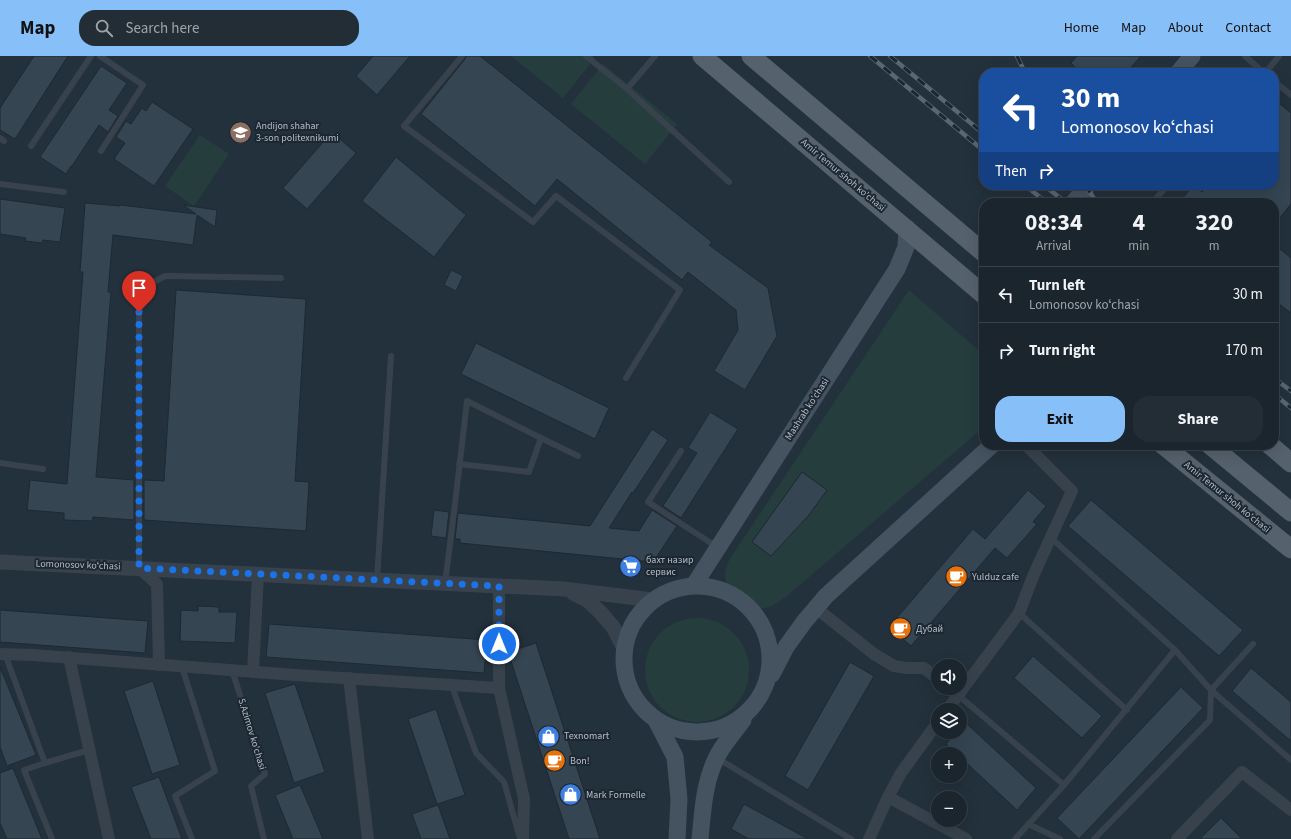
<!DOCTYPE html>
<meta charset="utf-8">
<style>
body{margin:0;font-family:"Source Sans 3",sans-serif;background:#232d35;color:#f1f3f6;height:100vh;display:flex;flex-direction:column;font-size:15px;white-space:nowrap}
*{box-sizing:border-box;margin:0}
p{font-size:13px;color:#9fa5aa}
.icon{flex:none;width:22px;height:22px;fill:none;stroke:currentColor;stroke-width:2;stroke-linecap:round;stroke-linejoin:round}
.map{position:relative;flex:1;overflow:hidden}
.sheet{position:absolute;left:979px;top:142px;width:300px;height:252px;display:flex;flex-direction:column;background:#1a252d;border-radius:16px;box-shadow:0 4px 16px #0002,0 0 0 1px #384249}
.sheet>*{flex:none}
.banner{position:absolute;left:979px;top:12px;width:300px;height:122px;border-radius:16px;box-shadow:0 4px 16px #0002,0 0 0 1px #384249;background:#1a4fa0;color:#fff;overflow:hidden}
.controls{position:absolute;left:931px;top:603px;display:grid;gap:8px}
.controls a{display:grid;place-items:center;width:36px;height:36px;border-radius:50%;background:#1a252d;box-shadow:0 4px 16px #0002,0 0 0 1px #384249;font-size:20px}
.pin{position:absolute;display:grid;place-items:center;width:34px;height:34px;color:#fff;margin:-41px -17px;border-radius:50% 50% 50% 0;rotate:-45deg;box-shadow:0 0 4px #0007}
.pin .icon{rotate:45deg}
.me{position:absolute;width:44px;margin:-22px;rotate:0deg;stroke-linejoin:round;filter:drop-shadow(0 0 3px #0008)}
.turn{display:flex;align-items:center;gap:14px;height:84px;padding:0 16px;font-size:18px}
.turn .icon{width:52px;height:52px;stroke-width:2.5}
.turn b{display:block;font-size:28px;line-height:34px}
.then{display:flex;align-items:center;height:38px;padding:0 16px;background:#0003;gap:8px;font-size:15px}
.eta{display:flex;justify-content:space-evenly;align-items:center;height:68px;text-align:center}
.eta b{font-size:24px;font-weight:700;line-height:28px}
.button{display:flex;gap:8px;margin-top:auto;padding:8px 16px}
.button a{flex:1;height:46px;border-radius:16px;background:#87bff8;color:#111;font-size:16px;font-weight:700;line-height:46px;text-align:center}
.button a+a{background:#232d35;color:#f1f3f6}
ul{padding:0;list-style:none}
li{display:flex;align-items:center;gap:12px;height:56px;padding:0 16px;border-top:1px solid #384249}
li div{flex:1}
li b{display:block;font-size:15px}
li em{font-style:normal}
header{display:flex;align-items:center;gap:24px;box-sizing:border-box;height:56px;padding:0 20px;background:#87bff8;color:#111}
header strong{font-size:19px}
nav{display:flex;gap:22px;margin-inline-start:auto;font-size:14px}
.search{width:280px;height:36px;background:#232d35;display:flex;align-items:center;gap:10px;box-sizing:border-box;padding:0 14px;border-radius:16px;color:#9fa5aa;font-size:15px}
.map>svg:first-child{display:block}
.green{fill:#253d3d}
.building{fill:#354552;stroke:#1e2933}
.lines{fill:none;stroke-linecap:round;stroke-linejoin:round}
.service{stroke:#37424d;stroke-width:6}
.minor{stroke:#37424d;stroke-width:12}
.tertiary{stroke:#37424d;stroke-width:15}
.secondary{stroke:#455260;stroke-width:17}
.primary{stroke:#55616d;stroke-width:19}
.rail-casing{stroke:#596774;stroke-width:4.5}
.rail{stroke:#1c2731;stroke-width:3;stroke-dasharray:9;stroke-linecap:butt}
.route{stroke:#1a73e8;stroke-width:7;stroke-dasharray:0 12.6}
.labels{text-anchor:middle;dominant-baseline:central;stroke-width:4;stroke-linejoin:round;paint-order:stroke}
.poi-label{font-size:10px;fill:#b2bdc8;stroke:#1c2731;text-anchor:start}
.street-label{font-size:10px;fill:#b2bdc8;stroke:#1c2731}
</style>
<header>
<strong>Map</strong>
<div class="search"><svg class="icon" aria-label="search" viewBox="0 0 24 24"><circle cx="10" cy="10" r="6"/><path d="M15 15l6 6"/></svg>Search here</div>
<nav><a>Home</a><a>Map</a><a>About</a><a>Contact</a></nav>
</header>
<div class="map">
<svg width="1291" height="783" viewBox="0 0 1291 783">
<rect width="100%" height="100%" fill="#23313c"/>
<g class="green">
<path d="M 511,0 L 593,0 L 595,2 L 563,42 Z"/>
<path d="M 603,8 L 677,68 L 645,108 L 571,48 Z"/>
<path d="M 200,79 L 229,98 L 194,150 L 165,130 Z"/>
<path d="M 909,234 L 984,299 L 984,371 L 787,540 C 780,545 773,551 765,552 C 746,555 726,538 725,519 C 725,514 728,508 729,504 Z"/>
<circle cx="697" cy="614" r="52"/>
</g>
<g class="building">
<path d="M 34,0 L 68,0 L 15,83 L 0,74 L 0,52 Z"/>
<path d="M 373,0 L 410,0 L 377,39 L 356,20 Z"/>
<path d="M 466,0 L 480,0 L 712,186 L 709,189 L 768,232 L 777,280 L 745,334 L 714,315 L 738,274 L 736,254 L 688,216 L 682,224 L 557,123 L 535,150 L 421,58 L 465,3 Z"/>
<path d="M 1077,0 L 1141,0 L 1126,17 L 1081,17 L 1071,7 Z"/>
<path d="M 101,10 L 127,27 L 109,54 L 118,60 L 108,76 L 99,69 L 72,110 L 71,110 L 66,118 L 40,101 Z"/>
<path d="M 1274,43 L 1291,57 L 1291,148 L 1274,169 L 1274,147 L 1179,147 L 1193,129 L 1202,136 L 1207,129 L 1274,129 Z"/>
<path d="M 152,46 L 193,73 L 154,130 L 114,103 L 125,87 L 116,81 L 126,65 L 131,68 L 142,52 L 146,55 Z"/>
<path d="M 332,76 L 356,97 L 307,153 L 283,132 Z"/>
<path d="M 396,101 L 466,159 L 434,201 L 362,145 Z"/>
<path d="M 0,143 L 65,152 L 60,186 L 43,184 L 42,187 L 25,185 L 26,182 L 0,178 Z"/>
<path d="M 85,147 L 120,150 L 120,149 L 196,158 L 183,149 L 217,154 L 215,171 L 197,159 L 193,189 L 113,179 L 108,236 L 111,236 L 96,421 L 134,424 L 134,464 L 93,461 L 92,465 L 64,464 L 64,457 L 27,454 L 30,424 L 67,428 L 83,216 L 80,216 Z"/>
<path d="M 1274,188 L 1291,202 L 1291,257 L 1274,244 Z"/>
<path d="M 451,214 L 463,220 L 456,235 L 444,229 Z"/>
<path d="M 176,234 L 306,243 L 295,425 L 309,426 L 306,475 L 144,464 L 144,424 L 164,425 Z"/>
<path d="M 476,287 L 609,352 L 595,383 L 461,318 Z"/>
<path d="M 710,356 L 738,373 L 681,462 L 663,450 L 697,397 L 688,392 Z"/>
<path d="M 652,373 L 668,384 L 633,437 L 632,436 L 609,472 L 639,475 L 652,454 L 677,470 L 653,506 L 460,487 L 460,483 L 455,483 L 458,457 L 590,470 Z"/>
<path d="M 802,416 L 827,434 L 809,459 L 771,500 L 752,486 Z"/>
<path d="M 1028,434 L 1046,450 L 1033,466 L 1037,468 L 1007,502 L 995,492 L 911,590 L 889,571 L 973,473 L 985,483 Z"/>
<path d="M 1091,444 L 1243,574 L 1219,600 L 1068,470 Z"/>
<path d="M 434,454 L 449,456 L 446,482 L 431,480 Z"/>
<path d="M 198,550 L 219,551 L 219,556 L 237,556 L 235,587 L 180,585 L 181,554 L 198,555 Z"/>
<path d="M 0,554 L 148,565 L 145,597 L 0,586 Z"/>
<path d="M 269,568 L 487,584 L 484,617 L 266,601 Z"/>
<path d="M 536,587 L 600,783 L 569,783 L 508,596 Z"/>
<path d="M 1033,600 L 1102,660 L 1082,682 L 1014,622 Z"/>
<path d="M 850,606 L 874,620 L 808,734 L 785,720 Z"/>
<path d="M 0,611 L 36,699 L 7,710 L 0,691 Z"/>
<path d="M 1251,612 L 1291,646 L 1291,685 L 1232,635 Z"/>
<path d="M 153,625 L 180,709 L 152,718 L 124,635 Z"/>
<path d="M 295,628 L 325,716 L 294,727 L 265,637 Z"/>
<path d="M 1181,631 L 1203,652 L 1079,783 L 1057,762 Z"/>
<path d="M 436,653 L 465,739 L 437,748 L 408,663 Z"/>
<path d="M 966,667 L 1036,732 L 1017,754 L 960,701 L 960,698 L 957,698 L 946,688 L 957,676 L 960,676 L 960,673 Z"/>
<path d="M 13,712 L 42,783 L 7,783 L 0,767 L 0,717 Z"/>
<path d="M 159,721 L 182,783 L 151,783 L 131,731 Z"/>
<path d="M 300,729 L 313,759 L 323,783 L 293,783 L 275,739 Z"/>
<path d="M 744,748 L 808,783 L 749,783 L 731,773 Z"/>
<path d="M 438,749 L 450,783 L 421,783 L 412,758 Z"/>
<path d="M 1221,762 L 1242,783 L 1200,783 Z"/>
</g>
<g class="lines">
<g class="service">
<path d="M 100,0 L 143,29 L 101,95"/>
<path d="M 462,0 L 404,70 L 533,166 L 556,140 L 680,234 L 626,322"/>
<path d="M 586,0 L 627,33 L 729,126"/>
<path d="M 1245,0 L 1264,17"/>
<path d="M 1265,17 L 1279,0"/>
<path d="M 1274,25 L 1291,39"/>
<path d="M 627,33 L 655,0"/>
<path d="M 0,82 L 4,85"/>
<path d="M 31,90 L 91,0"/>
<path d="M 0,128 L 64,136"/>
<path d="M 1152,147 L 1168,129"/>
<path d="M 541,382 L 578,400"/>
<path d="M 681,395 L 648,446 L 717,491"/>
<path d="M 0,407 L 43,413"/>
<path d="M 139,512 L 139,256 L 148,229 L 165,220 L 281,222"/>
<path d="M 377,524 L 391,300"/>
<path d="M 445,527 C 453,467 460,406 467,345 L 541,382 L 529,416 L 459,408"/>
<path d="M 1019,557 L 1127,654"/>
<path d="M 1175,594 L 1211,634 L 1291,704"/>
<path d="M 5,598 L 45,707 L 24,714 L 52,783"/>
<path d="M 182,611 L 215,715 L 175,740 L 192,783"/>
<path d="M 232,614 L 265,718 L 251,730 L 264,783"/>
<path d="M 451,628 L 476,697 L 504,726 L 519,779"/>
<path d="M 958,639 L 1064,729"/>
<path d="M 717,702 L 851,783"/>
<path d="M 45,707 L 89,694"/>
<path d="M 1028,768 L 1060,783"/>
<path d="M 1015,783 L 1064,729 L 1175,594 L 1050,481"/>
<path d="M 1094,783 L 1210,664 L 1211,634 L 1253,588"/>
</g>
<g class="minor">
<path d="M 139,512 L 157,528 L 159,609"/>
<path d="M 816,552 L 874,598 L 894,610 L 906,612 L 924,612 L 938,623"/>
<path d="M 0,598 L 33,599 L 295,619 L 499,632 L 499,530"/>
<path d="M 69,601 L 109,783"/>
<path d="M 253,616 L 258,519"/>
<path d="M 349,622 L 368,783"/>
<path d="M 499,632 L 524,743 L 523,783"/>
<path d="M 947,654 L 1019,557 L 1034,518 L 1072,435 L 1026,389"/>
<path d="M 888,741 L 901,717 L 938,666"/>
<path d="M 869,783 L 888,741 L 966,783"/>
<path d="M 1177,783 L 1242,716 L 1291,754"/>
</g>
<g class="tertiary">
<path d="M 0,506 L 564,533 L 653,544"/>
<path d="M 573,537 L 587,544 L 601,557 L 613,571 L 624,592"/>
</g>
<g class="secondary">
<path d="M 1178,17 L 1192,0"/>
<path d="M 1073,147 L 1088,129"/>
<path d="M 694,529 L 897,213 L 906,191 L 907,172"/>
<circle cx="697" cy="603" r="73"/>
<path d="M 772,618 L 786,591 L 804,566 L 826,540 L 992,389"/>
<path d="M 657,666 L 675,701 L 679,743 L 677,783"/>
<path d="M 700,783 C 703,753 704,723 719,697 C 726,685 735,675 743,664"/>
</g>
<g class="primary">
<path d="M 702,0 L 984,239"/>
<path d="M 751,0 L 984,197"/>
<path d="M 1163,389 L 1291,493"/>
<path d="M 1210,389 L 1291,456"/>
<path d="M 1270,389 L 1291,407"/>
</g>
<defs>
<g id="rail">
<path d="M 870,0 L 984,95"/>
<path d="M 890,0 L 984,78"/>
<path d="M 1017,0 L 1025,17"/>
<path d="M 1025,129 L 1047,147"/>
<path d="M 1044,129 L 1066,147"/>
<path d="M 1085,129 L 1097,147"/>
<path d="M 1274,322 L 1291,335"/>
<path d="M 1274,338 L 1291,352"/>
</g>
</defs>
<use href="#rail" class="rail-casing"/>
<use href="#rail" class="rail"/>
</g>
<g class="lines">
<path class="route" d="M 139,256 L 139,512 L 499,530 L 499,588"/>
</g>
<defs>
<symbol id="school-disc" viewBox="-11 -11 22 22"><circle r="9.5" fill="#8d6e63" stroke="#1c2731"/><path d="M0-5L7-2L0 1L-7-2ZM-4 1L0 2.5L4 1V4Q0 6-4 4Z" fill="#fff"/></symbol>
<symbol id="supermarket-disc" viewBox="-11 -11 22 22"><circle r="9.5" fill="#3f7fe0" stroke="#1c2731"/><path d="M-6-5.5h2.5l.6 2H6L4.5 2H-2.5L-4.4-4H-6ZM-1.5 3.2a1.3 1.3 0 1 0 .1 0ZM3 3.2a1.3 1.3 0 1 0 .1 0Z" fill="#fff"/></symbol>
<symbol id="cafe-disc" viewBox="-11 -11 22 22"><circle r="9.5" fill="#e8710a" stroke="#1c2731"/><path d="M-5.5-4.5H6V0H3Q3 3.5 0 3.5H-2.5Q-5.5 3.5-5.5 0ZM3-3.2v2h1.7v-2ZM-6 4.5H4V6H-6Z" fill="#fff"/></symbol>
<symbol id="shop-disc" viewBox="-11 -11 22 22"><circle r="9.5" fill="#3f7fe0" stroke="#1c2731"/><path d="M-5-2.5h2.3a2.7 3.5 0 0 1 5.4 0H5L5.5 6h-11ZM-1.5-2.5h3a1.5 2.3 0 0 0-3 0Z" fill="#fff"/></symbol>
</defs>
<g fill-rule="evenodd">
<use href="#school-disc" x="228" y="64" width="25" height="25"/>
<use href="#supermarket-disc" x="618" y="498" width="25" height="25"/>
<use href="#cafe-disc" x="944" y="508" width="25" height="25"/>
<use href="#cafe-disc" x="888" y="560" width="25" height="25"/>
<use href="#shop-disc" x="536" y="668" width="25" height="25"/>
<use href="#cafe-disc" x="542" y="692" width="25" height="25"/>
<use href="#shop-disc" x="558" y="726" width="25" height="25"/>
</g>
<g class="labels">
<g class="poi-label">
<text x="256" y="70">Andijon shahar<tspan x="256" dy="12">3-son politexnikumi</tspan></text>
<text x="646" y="504">бахт назир<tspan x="646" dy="12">сервис</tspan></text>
<text x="972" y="521">Yulduz cafe</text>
<text x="916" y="573">Дубай</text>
<text x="564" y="680">Texnomart</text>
<text x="570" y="705">Bon!</text>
<text x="586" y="739">Mark Formelle</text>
</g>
<g class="street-label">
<text transform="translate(843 119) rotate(40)">Amir Temur shoh ko'chasi</text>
<text transform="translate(807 353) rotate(-57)">Mashrab ko'chasi</text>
<text transform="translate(1227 441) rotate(39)">Amir Temur shoh ko'chasi</text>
<text transform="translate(78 509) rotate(2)">Lomonosov koʻchasi</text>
<text transform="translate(252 678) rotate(73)">S.Azimov ko'chasi</text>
</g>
</g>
</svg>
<div class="controls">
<a><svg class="icon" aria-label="sound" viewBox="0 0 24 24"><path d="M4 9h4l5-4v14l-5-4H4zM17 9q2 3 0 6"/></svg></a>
<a><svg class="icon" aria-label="layers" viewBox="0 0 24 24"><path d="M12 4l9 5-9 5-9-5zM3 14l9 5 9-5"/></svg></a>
<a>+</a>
<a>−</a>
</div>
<div class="pin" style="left:139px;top:256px;background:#d93025"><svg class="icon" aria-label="arrive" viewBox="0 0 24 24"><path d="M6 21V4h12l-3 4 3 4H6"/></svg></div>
<svg class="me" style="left:499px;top:588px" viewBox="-20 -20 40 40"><circle r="17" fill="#1a73e8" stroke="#fff" stroke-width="3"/><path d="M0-11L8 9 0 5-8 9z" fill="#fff"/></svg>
<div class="banner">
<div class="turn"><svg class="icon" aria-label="left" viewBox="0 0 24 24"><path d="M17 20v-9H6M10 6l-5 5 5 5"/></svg><div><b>30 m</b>Lomonosov koʻchasi</div></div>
<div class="then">Then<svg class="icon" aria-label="right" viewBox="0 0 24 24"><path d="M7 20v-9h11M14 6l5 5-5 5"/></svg></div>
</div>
<section class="sheet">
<div class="eta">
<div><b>08:34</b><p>Arrival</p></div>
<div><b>4</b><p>min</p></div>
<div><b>320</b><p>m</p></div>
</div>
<ul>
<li><svg class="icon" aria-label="left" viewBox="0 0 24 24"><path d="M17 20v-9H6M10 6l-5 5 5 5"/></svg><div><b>Turn left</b><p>Lomonosov koʻchasi</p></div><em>30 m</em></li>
<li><svg class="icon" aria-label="right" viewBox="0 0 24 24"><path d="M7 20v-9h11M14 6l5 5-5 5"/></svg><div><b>Turn right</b></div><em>170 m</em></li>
</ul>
<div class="button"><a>Exit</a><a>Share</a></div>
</section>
</div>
